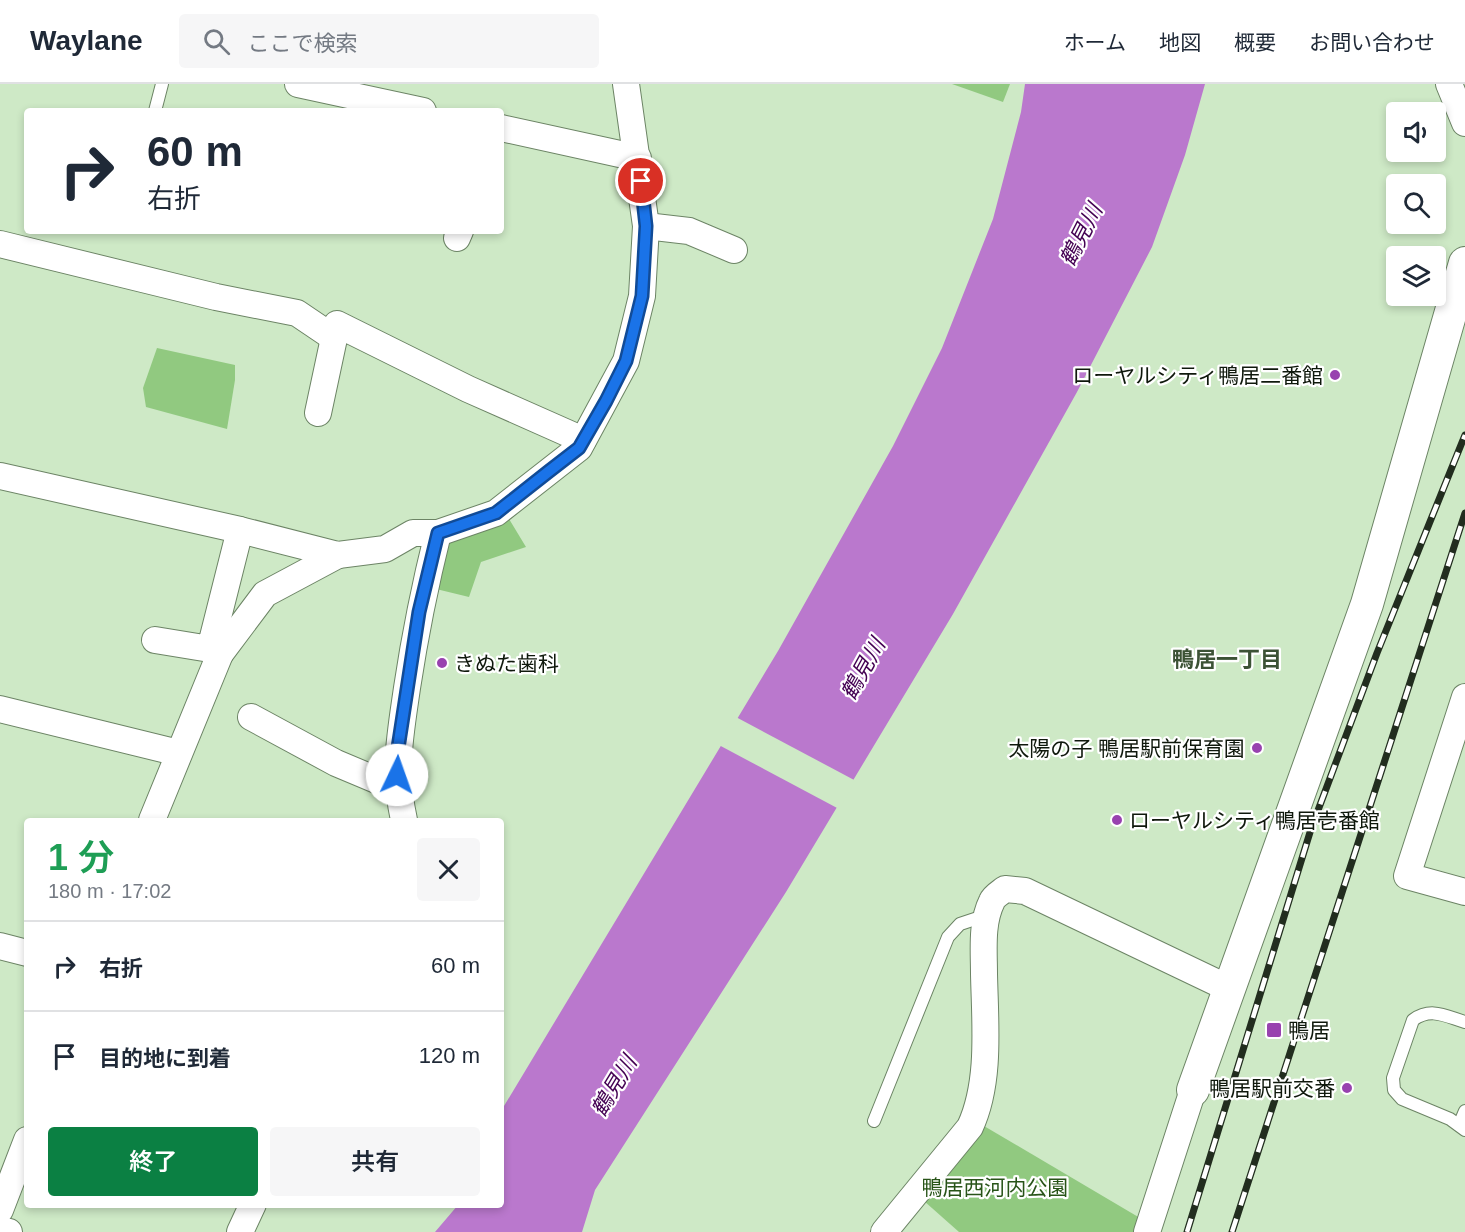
<!DOCTYPE html>
<html lang="ja">
<meta charset="utf-8">
<style>
body{margin:0;font-family:Arial,"Noto Sans JP",sans-serif;background:#f6f6f7;color:#1f2937;height:100vh;display:flex;flex-direction:column;font-size:22px;white-space:nowrap}
*{box-sizing:border-box;margin:0}
p{font-size:20px;color:#747a83}
.icon{flex:none;width:33px;height:33px;fill:none;stroke:currentColor;stroke-width:2;stroke-linecap:round;stroke-linejoin:round}
.map{position:relative;flex:1;overflow:hidden}
.sheet{position:absolute;left:24px;top:734px;width:480px;height:390px;display:flex;flex-direction:column;background:#fff;border-radius:6px;box-shadow:0 3px 9px #0003}
.sheet>*{flex:none}
.hud{position:absolute;left:24px;top:24px;width:480px;height:126px;border-radius:6px;box-shadow:0 3px 9px #0003;background:#fff;color:#1f2937;overflow:hidden}
.controls{position:absolute;left:1386px;top:18px;display:grid;gap:12px}
.controls a{display:grid;place-items:center;width:60px;height:60px;border-radius:6px;background:#fff;box-shadow:0 3px 9px #0003;font-size:30px}
.pin{position:absolute;display:grid;place-items:center;width:51px;height:51px;color:#fff;margin:-26px;border:3px solid #fff;border-radius:50%;box-shadow:0 2px 6px #0007}
.me{position:absolute;width:66px;margin:-33px;rotate:3deg;stroke-linejoin:round;filter:drop-shadow(0 0 4px #0008)}
.turn{display:flex;align-items:center;gap:21px;height:126px;padding:0 24px;font-size:27px}
.turn .icon{width:78px;height:78px;stroke-width:2.5}
.turn b{display:block;font-size:42px;line-height:51px}
.round{display:grid;place-items:center;flex:none;width:63px;height:63px;border-radius:6px;background:#f6f6f7}
.head{display:flex;align-items:center;justify-content:space-between;height:102px;padding:0 24px}
h1{font-size:36px;font-weight:600;line-height:45px;color:#1e9e55}
.action{display:flex;gap:12px;margin-top:auto;padding:12px 24px}
.action a{flex:1;height:69px;border-radius:6px;background:#0b8043;color:#fff;font-size:24px;font-weight:600;line-height:69px;text-align:center}
.action a+a{background:#f6f6f7;color:#1f2937}
ul{padding:0;list-style:none}
li{display:flex;align-items:center;gap:18px;height:90px;padding:0 24px;border-top:2px solid #e0e1e3}
li div{flex:1}
li b{display:block;font-size:22px}
li em{font-style:normal}
header{display:flex;align-items:center;gap:36px;box-sizing:border-box;height:84px;padding:0 30px;background:#fff;border-bottom:2px solid #e0e1e3}
header strong{font-size:28px}
nav{display:flex;gap:33px;margin-inline-start:auto;font-size:21px}
.search{width:420px;height:54px;background:#f6f6f7;display:flex;align-items:center;gap:15px;box-sizing:border-box;padding:0 21px;border-radius:6px;color:#747a83;font-size:22px}
.map>svg:first-child{display:block}
.green{fill:#91c980}
.water{fill:#ba78cd}
.pier{fill:#cee9c6}
.lines{fill:none;stroke-linecap:round;stroke-linejoin:round}
.service-casing{stroke:#6c8465;stroke-width:14}
.minor-casing{stroke:#6c8465;stroke-width:28}
.tertiary-casing{stroke:#6c8465;stroke-width:34}
.service{stroke:#fff;stroke-width:12}
.minor{stroke:#fff;stroke-width:26}
.tertiary{stroke:#fff;stroke-width:32}
.rail-casing{stroke:#222d1f;stroke-width:7}
.rail{stroke:#fff;stroke-width:4.5;stroke-dasharray:14;stroke-linecap:butt}
.route-casing{stroke:#114b97;stroke-width:15}
.route{stroke:#1a73e8;stroke-width:10}
.poi-dot{fill:#9842af;stroke:#fff;stroke-width:2}
.labels{text-anchor:middle;dominant-baseline:central;stroke-width:4.5;stroke-linejoin:round;paint-order:stroke}
.poi-label{font-size:21px;fill:#0f180c;stroke:#fff;text-anchor:end}
.park-label{font-size:21px;fill:#285418;stroke:#fff}
.water-label{font-size:22px;font-style:italic;fill:#430052;stroke:#fff}
.neighbourhood-label{font-size:22px;font-weight:bold;fill:#3c5235;stroke:#fff}
</style>
<header>
<strong>Waylane</strong>
<div class="search"><svg class="icon" aria-label="search" viewBox="0 0 24 24"><circle cx="10" cy="10" r="6"/><path d="M15 15l6 6"/></svg>ここで検索</div>
<nav><a>ホーム</a><a>地図</a><a>概要</a><a>お問い合わせ</a></nav>
</header>
<div class="map">
<svg width="1465" height="1148" viewBox="0 0 1465 1148">
<rect width="100%" height="100%" fill="#cee9c6"/>
<g class="green">
<path d="M 952,0 L 1010,0 L 1003,18 Z"/>
<path d="M 157,264 L 235,281 L 235,296 L 227,345 L 146,323 L 143,304 Z"/>
<path d="M 506,430 L 526,463 L 481,478 L 469,513 L 432,504 L 442,457 Z"/>
<path d="M 984,1042 L 1140,1134 L 1136,1148 L 959,1148 L 924,1117 Z"/>
</g>
<path class="water" d="M 1025,0 L 1205,0 L 1185,71 L 1152,163 L 1077,308 L 953,530 L 786,808 L 595,1106 L 582,1148 L 435,1148 L 458,1121 L 501,1120 L 501,1027 L 778,567 L 893,362 L 942,264 L 993,135 L 1021,28 Z"/>
<path class="pier" d="M 734,632 L 856,697 L 839,725 L 717,660 Z"/>
<g class="lines">
<defs>
<g id="service">
<path d="M 155,27 L 162,0"/>
<path d="M 1465,938 C 1445,932 1431,923 1413,936 L 1393,994 L 1394,1006 L 1402,1015 L 1450,1035 L 1465,1046"/>
<path d="M 874,1037 L 948,853 L 960,840 L 987,831"/>
<path d="M 1459,1041 L 1465,1027"/>
</g>
<g id="minor">
<path d="M 298,0 L 423,27"/>
<path d="M 1449,0 L 1465,39"/>
<path d="M 501,44 L 638,74"/>
<path d="M 646,142 L 689,147 L 734,166"/>
<path d="M 457,154 L 460,147"/>
<path d="M 0,160 L 216,213 L 297,229 L 334,254"/>
<path d="M 318,329 L 337,240 L 468,305 L 583,356"/>
<path d="M 0,392 L 240,446 L 338,471 L 385,465 L 413,449 L 438,449 L 496,429 L 579,364 L 626,277 L 642,212 L 646,142 L 626,0"/>
<path d="M 155,556 L 210,565 L 240,446"/>
<path d="M 220,570 L 265,510 L 338,471"/>
<path d="M 1465,613 L 1407,792 L 1465,808"/>
<path d="M 0,625 L 179,669"/>
<path d="M 251,633 L 336,679 L 398,705"/>
<path d="M 152,736 L 220,570 L 210,565"/>
<path d="M 404,736 C 393,687 400,653 407,604 C 415,551 425,501 438,449"/>
<path d="M 0,862 L 27,869"/>
<path d="M 0,1126 L 27,1056"/>
<path d="M 0,1146 L 9,1148"/>
<path d="M 240,1148 L 253,1120"/>
<path d="M 884,1148 L 970,1043 C 991,998 985,939 984,890 C 984,866 981,839 992,817 C 994,812 1000,809 1005,805 L 1025,807 L 1228,904"/>
<path d="M 1147,1148 L 1193,1006"/>
</g>
<path id="tertiary" d="M 1193,1006 L 1367,520 L 1465,179"/>
</defs>
<use href="#service" class="service-casing"/>
<use href="#minor" class="minor-casing"/>
<use href="#tertiary" class="tertiary-casing"/>
<use href="#service" class="service"/>
<use href="#minor" class="minor"/>
<use href="#tertiary" class="tertiary"/>
<defs>
<g id="rail">
<path d="M 1187,1148 L 1311,745 L 1377,569 L 1465,351"/>
<path d="M 1232,1148 L 1465,429"/>
</g>
</defs>
<use href="#rail" class="rail-casing"/>
<use href="#rail" class="rail"/>
</g>
<g class="lines">
<defs>
<path id="route" d="M 397,691 L 396,677 L 419,528 L 438,449 L 496,429 L 548,388 L 579,364 L 606,317 L 626,277 L 642,212 L 646,142 L 641,97"/>
</defs>
<use href="#route" class="route-casing"/>
<use href="#route" class="route"/>
</g>
<g class="poi-dot">
<circle cx="1335" cy="291" r="6"/>
<circle cx="442" cy="579" r="6"/>
<circle cx="1257" cy="664" r="6"/>
<circle cx="1117" cy="736" r="6"/>
<rect x="1266" y="938" width="16" height="16" rx="3"/>
<circle cx="1347" cy="1004" r="6"/>
</g>
<g class="labels">
<g class="poi-label">
<text x="1323" y="291">ローヤルシティ鴨居二番館</text>
<text x="454" y="579" text-anchor="start">きぬた歯科</text>
<text x="1245" y="664">太陽の子 鴨居駅前保育園</text>
<text x="1129" y="736" text-anchor="start">ローヤルシティ鴨居壱番館</text>
<text x="1288" y="946" text-anchor="start">鴨居</text>
<text x="1335" y="1004">鴨居駅前交番</text>
</g>
<g class="park-label">
<text x="995" y="1103">鴨居西河内公園</text>
</g>
<g class="water-label">
<text transform="translate(1081 151) rotate(-63)">鶴見川</text>
<text transform="translate(863 585) rotate(-61)">鶴見川</text>
<text transform="translate(614 1002) rotate(-59)">鶴見川</text>
</g>
<g class="neighbourhood-label">
<text x="1227" y="575">鴨居一丁目</text>
</g>
</g>
</svg>
<div class="controls">
<a><svg class="icon" aria-label="sound" viewBox="0 0 24 24"><path d="M4 9h4l5-4v14l-5-4H4zM17 9q2 3 0 6"/></svg></a>
<a><svg class="icon" aria-label="search" viewBox="0 0 24 24"><circle cx="10" cy="10" r="6"/><path d="M15 15l6 6"/></svg></a>
<a><svg class="icon" aria-label="layers" viewBox="0 0 24 24"><path d="M12 4l9 5-9 5-9-5zM3 14l9 5 9-5"/></svg></a>
</div>
<div class="pin" style="left:641px;top:97px;background:#d93025"><svg class="icon" aria-label="arrive" viewBox="0 0 24 24"><path d="M6 21V4h12l-3 4 3 4H6"/></svg></div>
<svg class="me" style="left:397px;top:691px" viewBox="-20 -20 40 40"><circle r="19" fill="#fff"/><path d="M0-13L10 11 0 6-10 11z" fill="#1a73e8"/></svg>
<div class="hud">
<div class="turn"><svg class="icon" aria-label="right" viewBox="0 0 24 24"><path d="M7 20v-9h11M14 6l5 5-5 5"/></svg><div><b>60 m</b>右折</div></div>
</div>
<section class="sheet">
<div class="head"><div><h1>1 分</h1><p>180 m · 17:02</p></div><a class="round"><svg class="icon" aria-label="close" viewBox="0 0 24 24"><path d="M6 6l12 12M18 6L6 18"/></svg></a></div>
<ul>
<li><svg class="icon" aria-label="right" viewBox="0 0 24 24"><path d="M7 20v-9h11M14 6l5 5-5 5"/></svg><div><b>右折</b></div><em>60 m</em></li>
<li><svg class="icon" aria-label="arrive" viewBox="0 0 24 24"><path d="M6 21V4h12l-3 4 3 4H6"/></svg><div><b>目的地に到着</b></div><em>120 m</em></li>
</ul>
<div class="action"><a>終了</a><a>共有</a></div>
</section>
</div>
